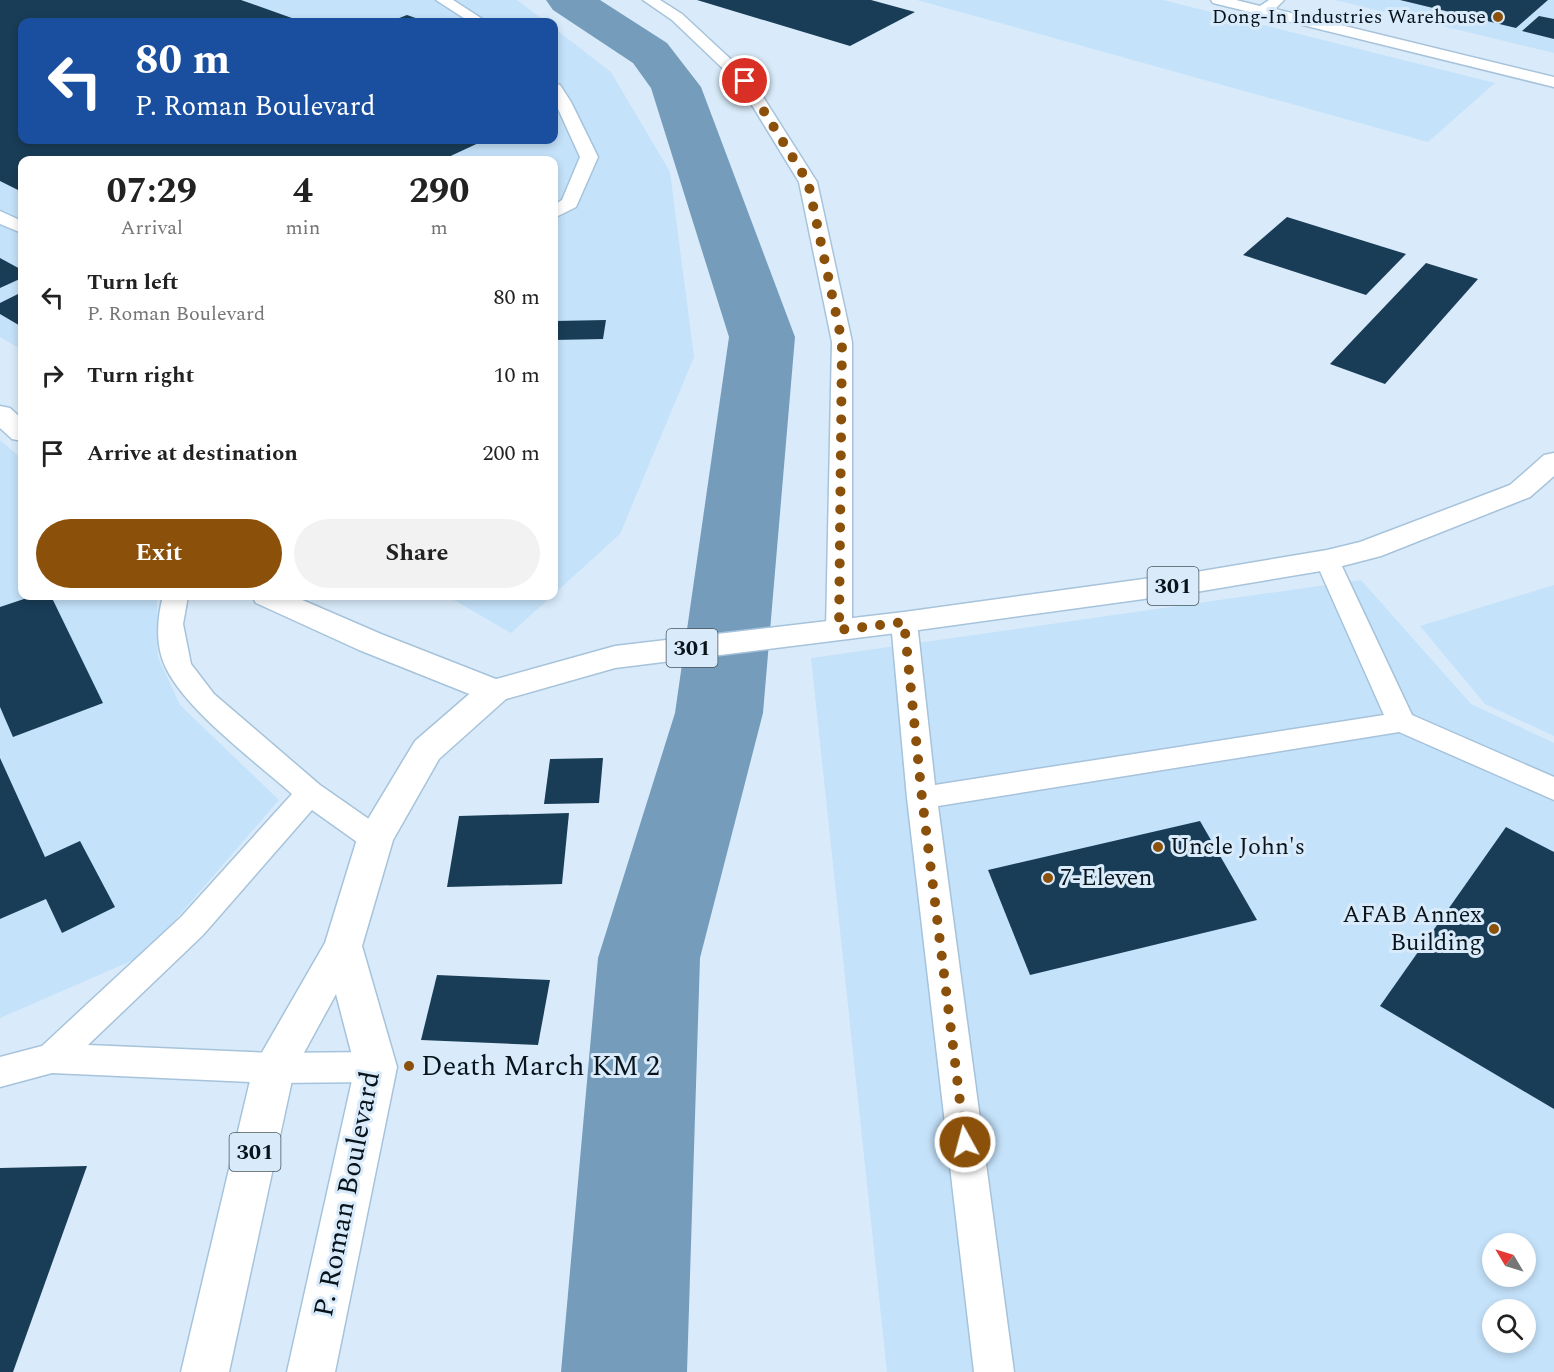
<!DOCTYPE html>
<style>
body{margin:0;font-family:Spectral,serif;background:#f2f2f2;color:#222;height:100vh;display:flex;flex-direction:column;font-size:22px;white-space:nowrap}
*{box-sizing:border-box;margin:0}
p{font-size:20px;color:#767676}
.icon{flex:none;width:33px;height:33px;fill:none;stroke:currentColor;stroke-width:2;stroke-linecap:round;stroke-linejoin:round}
.map{position:relative;flex:1;overflow:hidden}
.drawer{position:absolute;left:18px;top:156px;width:540px;height:444px;display:flex;flex-direction:column;background:#fff;border-radius:12px;box-shadow:0 3px 9px #0003}
.drawer>*{flex:none}
.top-card{position:absolute;left:18px;top:18px;width:540px;height:126px;border-radius:12px;box-shadow:0 3px 9px #0003;background:#1a4fa0;color:#fff;overflow:hidden}
.needle{width:39px;rotate:308deg}
.controls{position:absolute;left:1482px;top:1233px;display:grid;gap:12px}
.controls a{display:grid;place-items:center;width:54px;height:54px;border-radius:50%;background:#fff;box-shadow:0 3px 9px #0003;font-size:30px}
.pin{position:absolute;display:grid;place-items:center;width:51px;height:51px;color:#fff;margin:-26px;border:3px solid #fff;border-radius:50%;box-shadow:0 2px 6px #0007}
.me{position:absolute;width:66px;margin:-33px;rotate:353deg;stroke-linejoin:round;filter:drop-shadow(0 0 4px #0008)}
.turn{display:flex;align-items:center;gap:21px;height:126px;padding:0 18px;font-size:27px}
.turn .icon{width:78px;height:78px;stroke-width:2.5}
.turn b{display:block;font-size:42px;line-height:51px}
.eta{display:flex;justify-content:space-evenly;align-items:center;height:102px;text-align:center}
.eta b{font-size:36px;font-weight:700;line-height:42px}
.button{display:flex;gap:12px;margin-top:auto;padding:12px 18px}
.button a{flex:1;height:69px;border-radius:36px;background:#8b510a;color:#fff;font-size:24px;font-weight:700;line-height:69px;text-align:center}
.button a+a{background:#f2f2f2;color:#222}
ul{padding:0;list-style:none}
li{display:flex;align-items:center;gap:18px;height:78px;padding:0 18px}
li div{flex:1}
li b{display:block;font-size:22px}
li em{font-style:normal}
.map>svg:first-child{display:block}
.built{fill:#c4e2fa;fill-rule:evenodd}
.lines{fill:none;stroke-linecap:round;stroke-linejoin:round}
.river{fill:#769cbb;fill-rule:evenodd}
.building{fill:#193d57}
.lane-casing{stroke:#a6c3db;stroke-width:3}
.secondary-casing{stroke:#a6c3db;stroke-width:3}
.primary-casing{stroke:#a6c3db;stroke-width:3}
.lane{fill:#fff;fill-rule:evenodd}
.secondary{fill:#fff;fill-rule:evenodd}
.primary{fill:#fff;fill-rule:evenodd}
.route{stroke:#8b510a;stroke-width:10;stroke-dasharray:0 18}
.poi-dot{fill:#8b510a;stroke:#d9ebfa;stroke-width:2}
.labels{text-anchor:middle;dominant-baseline:central;stroke-width:6;stroke-linejoin:round;paint-order:stroke}
.far-poi-label{font-size:20px;fill:#08131b;stroke:#d9ebfa;text-anchor:end}
.shield{fill:#d9ebfa;stroke:#47545e;stroke-width:1.5}
.shield-label{font-size:22px;font-weight:bold;fill:#08131b}
.poi-label{font-size:24px;fill:#08131b;stroke:#d9ebfa;text-anchor:start}
.near-poi-label{font-size:28px;fill:#08131b;stroke:#d9ebfa;text-anchor:start}
.near-street-label{font-size:28px;fill:#08131b;stroke:#d9ebfa}
</style>
<div class="map">
<svg width="1554" height="1372" viewBox="0 0 1554 1372">
<rect width="100%" height="100%" fill="#d9ebfa"/>
<g class="built">
<path d="M 0,0 L 517,0 L 546,22 L 22,22 L 22,140 L 554,140 L 554,28 L 611,72 L 670,172 L 694,357 L 620,534 L 554,594 L 554,160 L 22,160 L 22,350 L 0,337 Z"/>
<path d="M 917,0 L 1163,0 L 1495,83 L 1428,142 Z"/>
<path d="M 1335,0 L 1554,0 L 1554,53 Z"/>
<path d="M 0,440 L 22,459 L 22,596 L 157,596 L 158,657 L 180,705 L 279,800 L 145,955 L 0,1018 Z"/>
<path d="M 1361,580 L 1471,704 L 1554,743 L 1554,1372 L 887,1372 L 811,658 ZM 1492,1244 L 1526,1244 L 1526,1276 L 1492,1276 ZM 1492,1310 L 1526,1310 L 1526,1342 L 1492,1342 Z"/>
<path d="M 1554,585 L 1554,736 L 1485,704 L 1420,626 Z"/>
<path d="M 447,596 L 552,596 L 511,633 Z"/>
</g>
<g class="lines">
<path class="river" d="M 546,0 L 600,0 L 667,43 L 701,87 L 795,337 L 763,713 L 700,958 L 687,1372 L 561,1372 L 598,958 L 675,713 L 729,337 L 651,88 L 633,63 L 553,10 Z"/>
</g>
<g class="building">
<path d="M 0,0 L 241,0 L 303,22 L 22,22 L 22,140 L 485,140 L 442,160 L 22,160 L 22,192 L 0,181 Z"/>
<path d="M 697,0 L 871,0 L 915,12 L 850,46 Z"/>
<path d="M 1400,0 L 1548,0 L 1516,28 Z"/>
<path d="M 407,15 L 427,22 L 389,22 Z"/>
<path d="M 1539,16 L 1554,19 L 1554,39 L 1522,31 Z"/>
<path d="M 1287,217 L 1406,254 L 1366,295 L 1243,255 Z"/>
<path d="M 0,258 L 22,270 L 22,278 L 0,288 Z"/>
<path d="M 1426,263 L 1478,279 L 1385,384 L 1330,364 Z"/>
<path d="M 22,292 L 22,327 L 0,314 L 0,303 Z"/>
<path d="M 606,320 L 603,339 L 554,340 L 554,321 Z"/>
<path d="M 33,596 L 51,596 L 103,703 L 13,737 L 0,707 L 0,607 Z"/>
<path d="M 0,758 L 45,857 L 80,841 L 115,907 L 62,933 L 46,899 L 0,919 Z"/>
<path d="M 603,758 L 599,803 L 544,804 L 550,759 Z"/>
<path d="M 569,813 L 562,884 L 447,887 L 459,816 Z"/>
<path d="M 1200,821 L 1257,920 L 1030,975 L 988,870 Z"/>
<path d="M 1506,827 L 1554,852 L 1554,1109 L 1380,1006 Z"/>
<path d="M 437,975 L 550,980 L 538,1045 L 421,1040 Z"/>
<path d="M 87,1166 L 13,1372 L 0,1372 L 0,1168 Z"/>
</g>
<g class="lines">
<defs>
<g id="lane">
<path d="M 436,0 L 453,0 L 487,22 L 470,22 Z"/>
<path d="M 643,0 L 660,0 L 682,14 L 751,78 L 817,182 L 852,342 L 852,630 L 848,636 L 839,639 L 830,636 L 826,630 L 832,342 L 799,182 L 739,84 L 672,20 Z"/>
<path d="M 1211,0 L 1236,0 L 1260,6 L 1269,0 L 1284,0 L 1275,9 L 1554,77 L 1554,87 L 1213,3 Z"/>
<path d="M 554,83 L 560,85 L 571,102 L 598,157 L 576,207 L 554,218 L 554,205 L 562,200 L 580,157 L 554,100 Z"/>
<path d="M 0,211 L 22,221 L 22,233 L 0,224 Z"/>
<path d="M 1327,552 L 1336,554 L 1339,560 L 1412,715 L 1554,777 L 1554,800 L 1399,732 L 938,806 L 1014,1372 L 974,1372 L 907,798 L 891,622 L 895,616 L 904,613 L 913,616 L 917,622 L 935,785 L 1384,715 L 1315,560 L 1318,554 Z"/>
<path d="M 163,596 L 188,596 L 183,624 L 191,664 L 214,694 L 320,785 L 386,831 L 390,839 L 386,847 L 375,850 L 364,847 L 312,810 L 203,935 L 88,1045 L 274,1053 L 376,1052 L 388,1057 L 393,1067 L 388,1077 L 376,1082 L 274,1083 L 52,1073 L 0,1087 L 0,1057 L 42,1046 L 181,917 L 292,794 C 256,762 186,710 166,668 C 155,646 157,618 163,596 Z"/>
</g>
<g id="secondary">
<path d="M 0,406 L 10,408 L 22,419 L 22,441 L 12,439 L 0,428 Z"/>
<path d="M 252,596 L 293,596 L 381,634 L 506,683 L 511,691 L 506,699 L 494,703 L 482,699 L 359,650 L 256,603 Z"/>
</g>
<path id="primary" d="M 1554,453 L 1554,476 L 1530,497 L 1381,556 L 1327,570 L 1202,591 L 904,632 L 615,668 L 506,699 L 439,759 L 393,840 L 362,946 L 397,1067 L 335,1372 L 287,1372 L 355,1067 L 336,994 L 294,1071 L 229,1372 L 181,1372 L 253,1068 L 325,943 L 357,839 L 362,829 L 415,741 L 482,683 L 615,646 L 904,612 L 1202,571 L 1327,550 L 1360,542 L 1510,485 L 1544,455 Z"/>
</defs>
<use href="#lane" class="lane-casing"/>
<use href="#secondary" class="secondary-casing"/>
<use href="#primary" class="primary-casing"/>
<use href="#lane" class="lane"/>
<use href="#secondary" class="secondary"/>
<use href="#primary" class="primary"/>
</g>
<g class="lines">
<path class="route" d="M 745,81 L 808,182 L 842,342 L 839,630 L 904,622 L 922,798 L 965,1142"/>
</g>
<g class="poi-dot">
<circle cx="1498" cy="17" r="6"/>
<circle cx="1158" cy="847" r="6"/>
<circle cx="1048" cy="878" r="6"/>
<circle cx="1494" cy="929" r="6"/>
<circle cx="409" cy="1066" r="6"/>
</g>
<g class="labels">
<g class="far-poi-label">
<text x="1486" y="17">Dong-In Industries Warehouse</text>
</g>
<g class="shield">
<rect x="1147.5" y="567" width="51" height="38" rx="4.5"/>
<rect x="666.5" y="629" width="51" height="38" rx="4.5"/>
<rect x="229.5" y="1133" width="51" height="38" rx="4.5"/>
</g>
<g class="shield-label">
<text x="1173" y="586">301</text>
<text x="692" y="648">301</text>
<text x="255" y="1152">301</text>
</g>
<g class="poi-label">
<text x="1170" y="847">Uncle John's</text>
<text x="1060" y="878">7-Eleven</text>
<text x="1482" y="915" text-anchor="end">AFAB Annex<tspan x="1482" dy="28">Building</tspan></text>
</g>
<g class="near-poi-label">
<text x="421" y="1066">Death March KM 2</text>
</g>
<g class="near-street-label">
<text transform="translate(347 1194) rotate(-79)">P. Roman Boulevard</text>
</g>
</g>
</svg>
<div class="controls">
<a><svg class="needle" viewBox="-14 -14 28 28"><path d="M0-13l5 13h-10z" fill="#e53935"/><path d="M0 13l5-13h-10z" fill="#767676"/></svg></a>
<a><svg class="icon" aria-label="search" viewBox="0 0 24 24"><circle cx="10" cy="10" r="6"/><path d="M15 15l6 6"/></svg></a>
</div>
<div class="pin" style="left:745px;top:81px;background:#d93025"><svg class="icon" aria-label="arrive" viewBox="0 0 24 24"><path d="M6 21V4h12l-3 4 3 4H6"/></svg></div>
<svg class="me" style="left:965px;top:1142px" viewBox="-20 -20 40 40"><circle r="17" fill="#8b510a" stroke="#fff" stroke-width="3"/><path d="M0-11L8 9 0 5-8 9z" fill="#fff"/></svg>
<div class="top-card">
<div class="turn"><svg class="icon" aria-label="left" viewBox="0 0 24 24"><path d="M17 20v-9H6M10 6l-5 5 5 5"/></svg><div><b>80 m</b>P. Roman Boulevard</div></div>
</div>
<section class="drawer">
<div class="eta">
<div><b>07:29</b><p>Arrival</p></div>
<div><b>4</b><p>min</p></div>
<div><b>290</b><p>m</p></div>
</div>
<ul>
<li><svg class="icon" aria-label="left" viewBox="0 0 24 24"><path d="M17 20v-9H6M10 6l-5 5 5 5"/></svg><div><b>Turn left</b><p>P. Roman Boulevard</p></div><em>80 m</em></li>
<li><svg class="icon" aria-label="right" viewBox="0 0 24 24"><path d="M7 20v-9h11M14 6l5 5-5 5"/></svg><div><b>Turn right</b></div><em>10 m</em></li>
<li><svg class="icon" aria-label="arrive" viewBox="0 0 24 24"><path d="M6 21V4h12l-3 4 3 4H6"/></svg><div><b>Arrive at destination</b></div><em>200 m</em></li>
</ul>
<div class="button"><a>Exit</a><a>Share</a></div>
</section>
</div>
